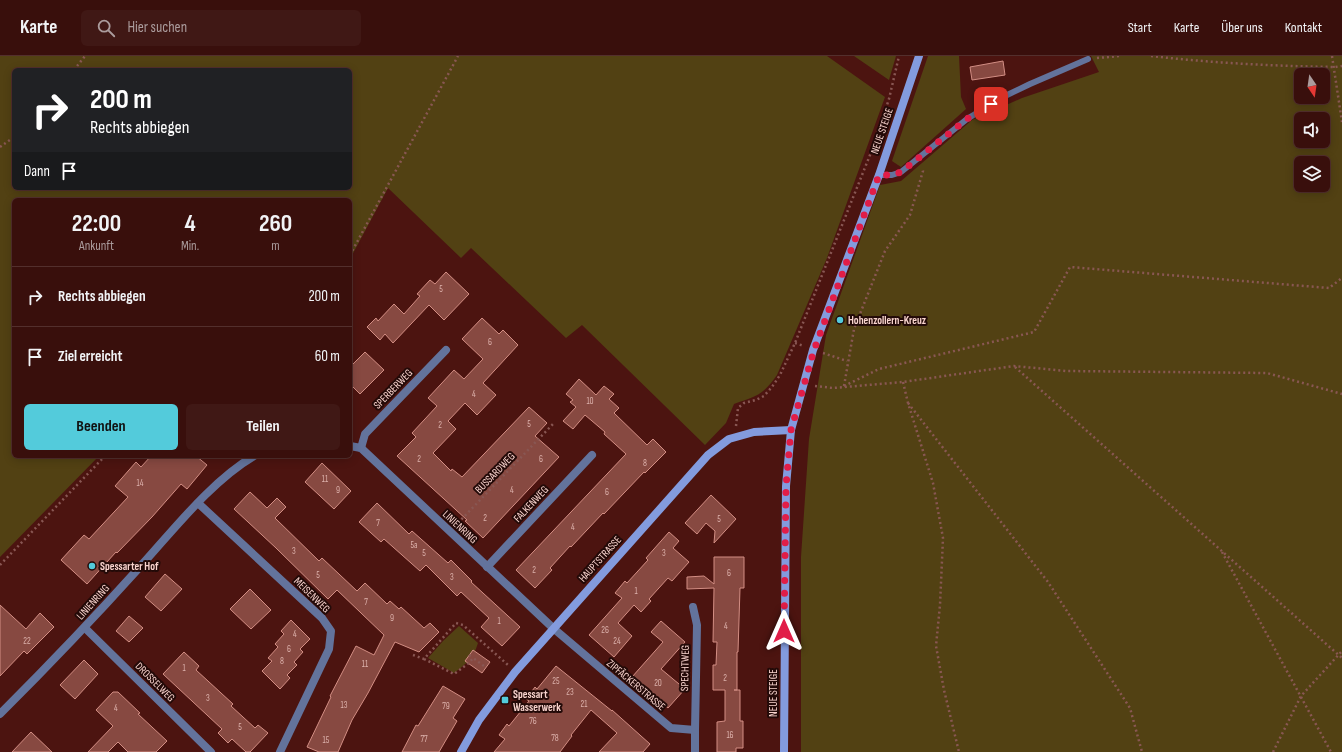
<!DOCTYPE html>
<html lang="de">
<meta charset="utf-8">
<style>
body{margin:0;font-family:"Sofia Sans Condensed",sans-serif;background:#401815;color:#f1f3f6;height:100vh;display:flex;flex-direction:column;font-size:15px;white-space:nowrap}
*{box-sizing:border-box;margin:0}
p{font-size:13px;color:#ab9c9d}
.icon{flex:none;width:22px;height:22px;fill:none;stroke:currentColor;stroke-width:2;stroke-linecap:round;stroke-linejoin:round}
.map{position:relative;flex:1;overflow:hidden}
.details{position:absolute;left:12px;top:142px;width:340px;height:260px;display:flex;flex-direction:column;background:#390f0c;border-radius:6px;box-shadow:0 2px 10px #0003,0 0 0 1px #532f2d}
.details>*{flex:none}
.banner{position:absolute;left:12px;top:12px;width:340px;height:122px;border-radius:6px;box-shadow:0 2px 10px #0003,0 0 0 1px #532f2d;background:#202124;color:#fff;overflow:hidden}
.needle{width:26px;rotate:167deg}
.tools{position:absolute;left:1294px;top:12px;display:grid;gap:8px}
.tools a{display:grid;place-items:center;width:36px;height:36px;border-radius:6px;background:#390f0c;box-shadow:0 2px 10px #0003,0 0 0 1px #532f2d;font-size:20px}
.pin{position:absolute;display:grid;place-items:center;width:34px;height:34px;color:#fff;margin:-17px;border-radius:8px;box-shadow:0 2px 6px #0006}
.me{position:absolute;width:44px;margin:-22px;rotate:0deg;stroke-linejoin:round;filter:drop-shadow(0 0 3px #0008)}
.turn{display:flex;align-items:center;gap:14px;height:84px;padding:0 12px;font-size:18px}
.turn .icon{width:52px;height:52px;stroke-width:2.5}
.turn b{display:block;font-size:28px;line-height:34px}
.then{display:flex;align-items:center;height:38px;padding:0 12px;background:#0003;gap:8px;font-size:15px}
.eta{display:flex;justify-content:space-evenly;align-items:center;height:68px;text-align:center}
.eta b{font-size:24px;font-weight:700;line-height:28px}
.action{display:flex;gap:8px;margin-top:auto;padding:8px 12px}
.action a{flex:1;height:46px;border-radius:6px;background:#53cbdb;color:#111;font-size:16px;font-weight:700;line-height:46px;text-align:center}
.action a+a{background:#401815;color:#f1f3f6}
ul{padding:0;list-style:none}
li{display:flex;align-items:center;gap:12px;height:60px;padding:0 12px;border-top:1px solid #532f2d}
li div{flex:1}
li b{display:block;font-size:15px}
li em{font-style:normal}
header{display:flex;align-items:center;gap:24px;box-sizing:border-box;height:56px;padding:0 20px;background:#390f0c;border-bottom:1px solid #532f2d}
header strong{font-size:19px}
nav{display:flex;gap:22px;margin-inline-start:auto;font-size:14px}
.search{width:280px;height:36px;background:#401815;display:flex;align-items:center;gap:10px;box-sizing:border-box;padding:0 14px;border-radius:6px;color:#ab9c9d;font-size:15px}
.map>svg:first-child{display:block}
.green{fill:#524113;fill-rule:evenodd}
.building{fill:#874941;stroke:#d38e84}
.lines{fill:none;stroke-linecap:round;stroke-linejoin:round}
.path{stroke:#895753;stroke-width:2.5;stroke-dasharray:2 3;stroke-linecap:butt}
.lane{stroke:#63739c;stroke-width:6}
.street{stroke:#63739c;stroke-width:8}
.secondary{stroke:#839bde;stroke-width:8}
.route{stroke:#e11d48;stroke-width:7;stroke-dasharray:0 12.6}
.poi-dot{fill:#53cbdb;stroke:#230a08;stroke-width:1.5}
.labels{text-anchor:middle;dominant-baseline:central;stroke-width:4;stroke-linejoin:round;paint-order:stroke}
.number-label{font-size:9px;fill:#ddb2ac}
.street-label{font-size:11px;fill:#fad5cf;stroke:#230a08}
.poi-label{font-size:11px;font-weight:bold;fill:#fad5cf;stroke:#230a08;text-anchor:start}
</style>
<header>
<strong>Karte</strong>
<div class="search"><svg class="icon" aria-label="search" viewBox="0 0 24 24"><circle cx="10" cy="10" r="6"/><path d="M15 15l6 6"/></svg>Hier suchen</div>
<nav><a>Start</a><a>Karte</a><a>Über uns</a><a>Kontakt</a></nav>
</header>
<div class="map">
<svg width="1342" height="696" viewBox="0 0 1342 696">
<rect width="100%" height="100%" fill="#4c1410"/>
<g class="green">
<path d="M 0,0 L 827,0 L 885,41 L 827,202 L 777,319 C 762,340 757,340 734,348 L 726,367 L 705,389 L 582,269 L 566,282 L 471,192 L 461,202 L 388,132 L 350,203 L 350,144 L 14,144 L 14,400 L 99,400 L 0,501 ZM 14,14 L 350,14 L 350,132 L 14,132 Z"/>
<path d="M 854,0 L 896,0 L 889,24 Z"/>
<path d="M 928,0 L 959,0 L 961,41 L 966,53 L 901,111 L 892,105 Z"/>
<path d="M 1091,0 L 1342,0 L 1342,696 L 801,696 L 801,501 L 809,383 L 826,279 L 880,129 L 901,125 L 972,64 L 1022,42 L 1099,16 ZM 1301,19 L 1323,19 L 1323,41 L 1301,41 ZM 1301,63 L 1323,63 L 1323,85 L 1301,85 ZM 1301,107 L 1323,107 L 1323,129 L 1301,129 Z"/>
<path d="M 459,570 L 478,587 C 473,603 467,607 454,617 L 428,602 L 443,585 Z"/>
</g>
<g class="building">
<path d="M 1003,5 L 1005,19 L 972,24 L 970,11 Z"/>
<path d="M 446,216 L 469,238 L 444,264 L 429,249 L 393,287 L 385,278 L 380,284 L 367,271 L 376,262 L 378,265 L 394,248 L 404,258 L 420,240 L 417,238 L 430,224 L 435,228 Z"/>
<path d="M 482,262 L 499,278 L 503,274 L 518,289 L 483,327 L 496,339 L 477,359 L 465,347 L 448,365 L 456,373 L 433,397 L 451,415 L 452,413 L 462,421 L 529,351 L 547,367 L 535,380 L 559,401 L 483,482 L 465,465 L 467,464 L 397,400 L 416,381 L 412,377 L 437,350 L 428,342 L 454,314 L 464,323 L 483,303 L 462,283 Z"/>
<path d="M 365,296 L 384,314 L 360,338 L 350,328 L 350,311 Z"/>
<path d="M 579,323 L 596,339 L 604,330 L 614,338 L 609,343 L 619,352 L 614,357 L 647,389 L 653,383 L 666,396 L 645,417 L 644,416 L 604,458 L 603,457 L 571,491 L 570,490 L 550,512 L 552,514 L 535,532 L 516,514 L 626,398 L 604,378 L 605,376 L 585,359 L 573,373 L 563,365 L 576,351 L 570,346 L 573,344 L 566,338 Z"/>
<path d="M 151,400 L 196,400 L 207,409 L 187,433 L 181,428 L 152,461 L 117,497 L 116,496 L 87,528 L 61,504 L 84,479 L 89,483 L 128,441 L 115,430 L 136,406 L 141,411 Z"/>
<path d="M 322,407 L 351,435 L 334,453 L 305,426 Z"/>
<path d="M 250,436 L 267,452 L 277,442 L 286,451 L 275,462 L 319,505 L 322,502 L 357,535 L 365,527 L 387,548 L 390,545 L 399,553 L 401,551 L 424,572 L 430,567 L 439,576 L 419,596 L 395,586 L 368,637 L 352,664 L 338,696 L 319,696 L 307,691 L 331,641 L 330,640 L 356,590 L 374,599 L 384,579 L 337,534 L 328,543 L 276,492 L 234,453 Z"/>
<path d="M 711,439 L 736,463 L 714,487 L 715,475 L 706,467 L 697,478 L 685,467 Z"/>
<path d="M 377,447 L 409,478 L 412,475 L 448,507 L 451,504 L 472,525 L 471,526 L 520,571 L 502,590 L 481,571 L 489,562 L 461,536 L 457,540 L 426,509 L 420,515 L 384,483 L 381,486 L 359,466 Z"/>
<path d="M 669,476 L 679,485 L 673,492 L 689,506 L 672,525 L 668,522 L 649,543 L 651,545 L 641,556 L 634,549 L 618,567 L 632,580 L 614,601 L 589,579 L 622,542 L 615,537 L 625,525 L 627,527 L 648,504 L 646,502 Z"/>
<path d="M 714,501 L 744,501 L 744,532 L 740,532 L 738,596 L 737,596 L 737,634 L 734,634 L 740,634 L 740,665 L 743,665 L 743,692 L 736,692 L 736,696 L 717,696 L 717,666 L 725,665 L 725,634 L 713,634 L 713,609 L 716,609 L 717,586 L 713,586 L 714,532 L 687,533 L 687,521 L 704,520 L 714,528 Z"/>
<path d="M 165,518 L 182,533 L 161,555 L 145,541 Z"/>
<path d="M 250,533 L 271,554 L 251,573 L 230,553 Z"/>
<path d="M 0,549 L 26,573 L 40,557 L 54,571 L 27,598 L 24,595 L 0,620 Z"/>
<path d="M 129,560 L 143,572 L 129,586 L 116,575 Z"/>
<path d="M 291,564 L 310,583 L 300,593 L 303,596 L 294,606 L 297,609 L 287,619 L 290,622 L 280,633 L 262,615 L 272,605 L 268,602 L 278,591 L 275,588 L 284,578 L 281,575 Z"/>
<path d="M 661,565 L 685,586 L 661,613 L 685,633 L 668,652 L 632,621 L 663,586 L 651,576 Z"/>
<path d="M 473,594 L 490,606 L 482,617 L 465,605 Z"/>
<path d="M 184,596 L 199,610 L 196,614 L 233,648 L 231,650 L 255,672 L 258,669 L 268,677 L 250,696 L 246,696 L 232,683 L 228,687 L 218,677 L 222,673 L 163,618 Z"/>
<path d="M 84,604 L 98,618 L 75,643 L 60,629 Z"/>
<path d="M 556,610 L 612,655 L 612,654 L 650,688 L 643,696 L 599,696 L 617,677 L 591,654 L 571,679 L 572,680 L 560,696 L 494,696 L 505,683 L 499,679 L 507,668 L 509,670 L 529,645 L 526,643 L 535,631 L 537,633 Z"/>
<path d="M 443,630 L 465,643 L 453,662 L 457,665 L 439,696 L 402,696 L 416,669 L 418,670 Z"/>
<path d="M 113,636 L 118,636 L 140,657 L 138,658 L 167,685 L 156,696 L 128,696 L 118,686 L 108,696 L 88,696 L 113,670 L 96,654 Z"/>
<path d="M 31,676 L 52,696 L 12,696 Z"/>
</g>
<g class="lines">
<g class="path">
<path d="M 1151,0 C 1212,7 1273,10 1335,11 L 1342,10"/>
<path d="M 1332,0 L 1342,66"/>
<path d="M 1097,2 L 1120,0"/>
<path d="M 74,14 L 85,0"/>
<path d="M 0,91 L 14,81"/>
<path d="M 350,199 L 458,0"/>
<path d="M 795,287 L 804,290"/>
<path d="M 823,297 L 847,305"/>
<path d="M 1015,311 L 1342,602"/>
<path d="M 903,326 L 908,347 L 933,427 L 943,482 L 940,549 L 936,590 L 944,634 L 959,696"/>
<path d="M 815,330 L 833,332 L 903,326 L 1014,310 L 1066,315 L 1267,317 L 1342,338"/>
<path d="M 844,330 L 879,313 L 1034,276 L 1070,211 L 1329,232 L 1342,222"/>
<path d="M 844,330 L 854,273 L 885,195 L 910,159 L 923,115 L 922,112"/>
<path d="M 908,347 L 1048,526 L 1130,652 L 1142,696"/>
<path d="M 736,370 L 738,352 L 744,347 L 756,344 L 764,340 L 772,331 L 780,319 L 795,287 L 872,94 L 889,43 L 899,0"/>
<path d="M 458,467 L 553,368"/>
<path d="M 1222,496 L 1331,696"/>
<path d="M 0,509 L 105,400"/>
<path d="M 413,599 L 424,603 L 456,567 L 463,569 L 508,609"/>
<path d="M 469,599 L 473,602"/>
<path d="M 424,603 L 454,618 L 469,607 L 473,602 L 484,610"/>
<path d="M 1273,696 L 1301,640 L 1342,595"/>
</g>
<path class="lane" d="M 879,119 L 892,119 L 901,116 L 967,63 L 1003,41 L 1030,28 L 1088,3"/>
<g class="street">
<path d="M 350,390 L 361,392 L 553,572 L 671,672 L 695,674 L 695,696"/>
<path d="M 361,392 L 365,378 L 446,294"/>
<path d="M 198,447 L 322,562 L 331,575 L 329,593 L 280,696"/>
<path d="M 487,511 L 592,399"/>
<path d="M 693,551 L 697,569 L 695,674"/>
<path d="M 85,572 L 211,696"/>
<path d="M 0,658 C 47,611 93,563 138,513 C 172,476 210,426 254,400"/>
</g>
<g class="secondary">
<path d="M 461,696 L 479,664 L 515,616 L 708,399 L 729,383 L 754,376 L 791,374"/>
<path d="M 784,696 L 786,430 L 791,374 L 813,294 L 879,119 L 919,0"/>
</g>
</g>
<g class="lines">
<path class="route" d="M 784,575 L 786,430 L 791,374 L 814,294 L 879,119 L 892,119 L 901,116 L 967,63 L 991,48"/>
</g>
<g class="poi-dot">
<circle cx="840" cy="264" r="4"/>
<circle cx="92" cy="510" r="4"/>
<rect x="501" y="640" width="8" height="8" rx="2"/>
</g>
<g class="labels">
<g class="number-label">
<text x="441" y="233">5</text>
<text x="490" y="286">6</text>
<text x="474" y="338">4</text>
<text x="590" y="345">10</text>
<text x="529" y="368">5</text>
<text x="440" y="369">2</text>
<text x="419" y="403">2</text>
<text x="541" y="403">6</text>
<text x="645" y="407">8</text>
<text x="325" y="423">11</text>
<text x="140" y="427">14</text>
<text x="338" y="434">9</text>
<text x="512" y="434">4</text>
<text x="607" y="436">6</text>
<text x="485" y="462">2</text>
<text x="719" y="463">5</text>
<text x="378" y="467">7</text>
<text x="573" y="471">4</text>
<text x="414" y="489">5a</text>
<text x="294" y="495">3</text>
<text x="424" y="497">5</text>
<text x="664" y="497">3</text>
<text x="534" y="514">2</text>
<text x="729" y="517">6</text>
<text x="318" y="519">5</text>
<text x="452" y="521">3</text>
<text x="636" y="535">1</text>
<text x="366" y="546">7</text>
<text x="392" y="562">9</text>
<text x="499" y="565">1</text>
<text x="726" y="570">4</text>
<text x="605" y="574">26</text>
<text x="295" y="578">4</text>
<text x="27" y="585">22</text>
<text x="617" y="585">24</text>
<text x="289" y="593">6</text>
<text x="282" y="605">8</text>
<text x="365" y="608">11</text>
<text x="184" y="612">1</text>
<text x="725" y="622">2</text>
<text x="556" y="625">25</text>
<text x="658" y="627">20</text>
<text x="570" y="636">23</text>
<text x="208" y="642">3</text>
<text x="584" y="648">21</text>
<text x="344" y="649">13</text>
<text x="446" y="650">79</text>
<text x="116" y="652">4</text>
<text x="533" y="665">76</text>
<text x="240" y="671">5</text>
<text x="730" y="679">16</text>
<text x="555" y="682">78</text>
<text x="424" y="683">77</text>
<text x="326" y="684">15</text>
</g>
<g class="street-label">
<text transform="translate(882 75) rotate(-71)">NEUE STEIGE</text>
<text transform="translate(393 333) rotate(-46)">SPERBERWEG</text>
<text transform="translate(495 417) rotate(-46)">BUSSARDWEG</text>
<text transform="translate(531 448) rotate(-47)">FALKENWEG</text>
<text transform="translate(460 471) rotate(43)">LINIENRING</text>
<text transform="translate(600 503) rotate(-48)">HAUPTSTRASSE</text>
<text transform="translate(312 539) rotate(44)">MEISENWEG</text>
<text transform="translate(93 546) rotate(-48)">LINIENRING</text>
<text transform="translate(685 612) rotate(-89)">SPECHTWEG</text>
<text transform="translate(155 626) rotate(45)">DROSSELWEG</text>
<text transform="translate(636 629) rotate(40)">ZIPFÄCKERSTRASSE</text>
<text transform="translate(773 637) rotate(-90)">NEUE STEIGE</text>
</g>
<g class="poi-label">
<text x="848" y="264">Hohenzollern-Kreuz</text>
<text x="100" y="510">Spessarter Hof</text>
<text x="513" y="638">Spessart<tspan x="513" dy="13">Wasserwerk</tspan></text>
</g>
</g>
</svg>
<div class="tools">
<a><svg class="needle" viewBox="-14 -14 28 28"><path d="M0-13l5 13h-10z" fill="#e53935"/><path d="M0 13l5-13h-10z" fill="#ab9c9d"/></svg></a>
<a><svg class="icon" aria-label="sound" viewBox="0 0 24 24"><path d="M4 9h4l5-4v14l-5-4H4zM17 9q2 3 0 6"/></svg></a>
<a><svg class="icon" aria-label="layers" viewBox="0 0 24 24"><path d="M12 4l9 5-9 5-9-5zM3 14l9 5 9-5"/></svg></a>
</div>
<div class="pin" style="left:991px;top:48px;background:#d93025"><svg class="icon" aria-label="arrive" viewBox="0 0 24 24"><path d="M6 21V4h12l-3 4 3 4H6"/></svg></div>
<svg class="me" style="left:784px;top:575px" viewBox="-20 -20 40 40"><path d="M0-17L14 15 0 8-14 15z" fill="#e11d48" stroke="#fff" stroke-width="4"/></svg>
<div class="banner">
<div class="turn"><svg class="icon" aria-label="right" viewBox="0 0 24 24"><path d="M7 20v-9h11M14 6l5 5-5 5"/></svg><div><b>200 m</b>Rechts abbiegen</div></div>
<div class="then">Dann<svg class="icon" aria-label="arrive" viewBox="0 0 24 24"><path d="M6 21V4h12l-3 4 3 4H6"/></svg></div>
</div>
<section class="details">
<div class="eta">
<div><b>22:00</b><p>Ankunft</p></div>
<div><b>4</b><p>Min.</p></div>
<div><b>260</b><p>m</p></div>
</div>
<ul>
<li><svg class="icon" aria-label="right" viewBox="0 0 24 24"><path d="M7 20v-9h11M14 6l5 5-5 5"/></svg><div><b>Rechts abbiegen</b></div><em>200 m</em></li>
<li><svg class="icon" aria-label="arrive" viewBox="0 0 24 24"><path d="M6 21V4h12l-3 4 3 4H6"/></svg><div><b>Ziel erreicht</b></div><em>60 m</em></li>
</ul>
<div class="action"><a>Beenden</a><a>Teilen</a></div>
</section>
</div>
